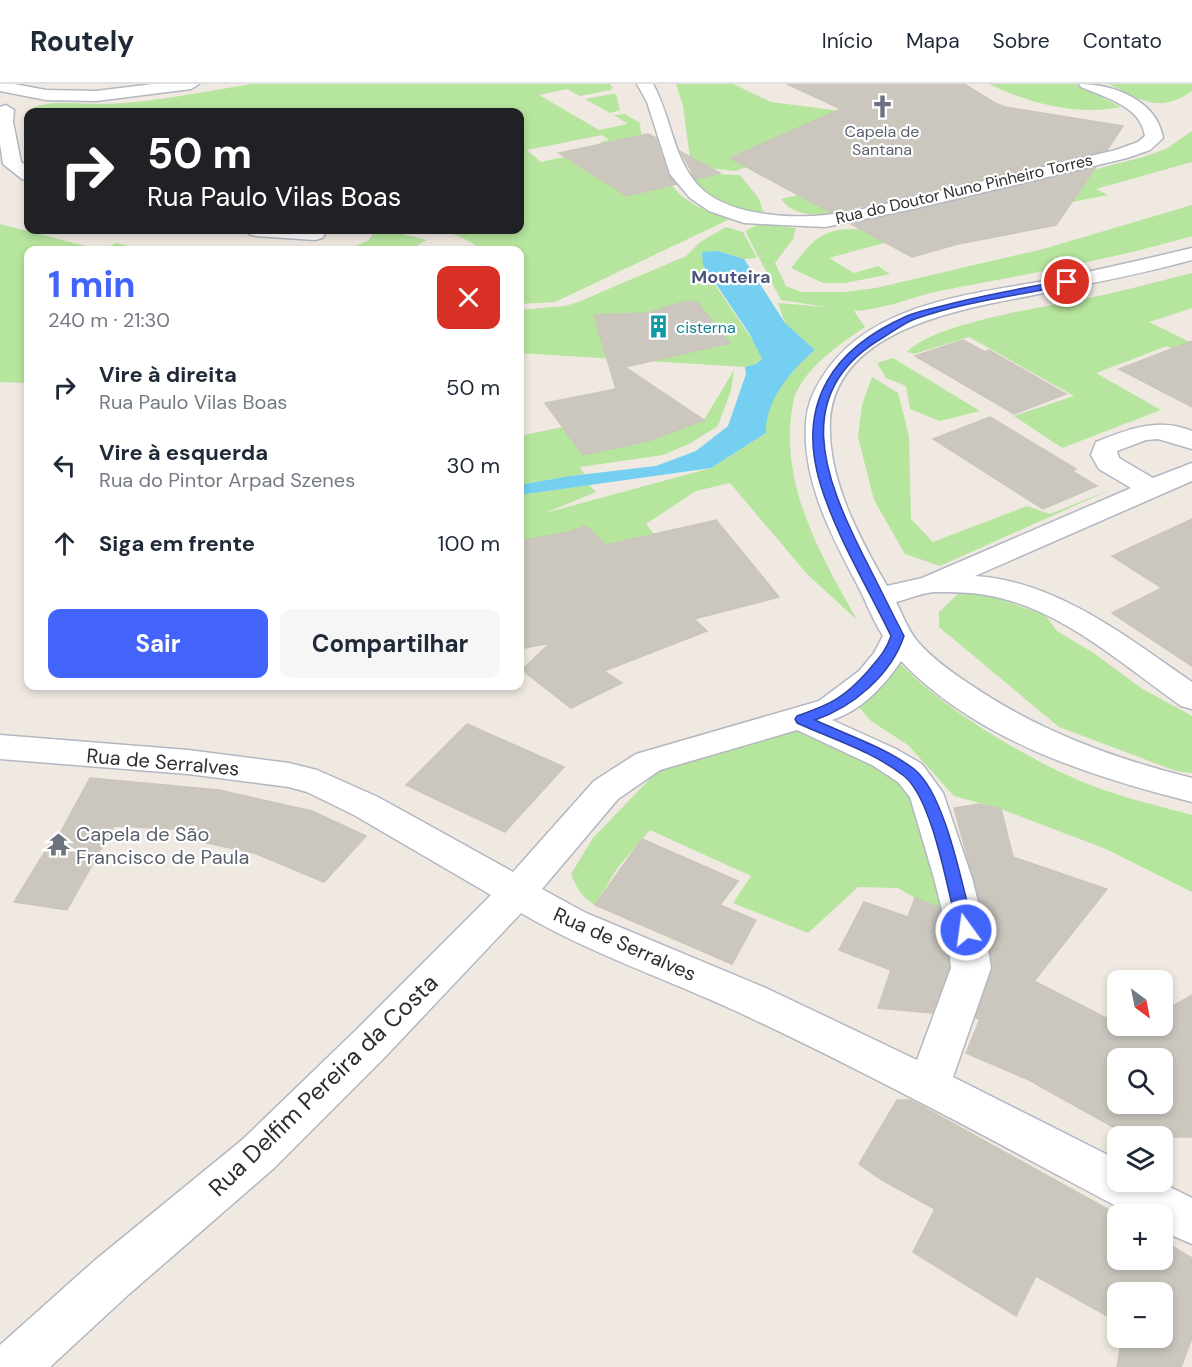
<!DOCTYPE html>
<html lang="pt">
<meta charset="utf-8">
<style>
body{margin:0;font-family:"DM Sans",sans-serif;background:#f6f6f7;color:#1f2937;height:100vh;display:flex;flex-direction:column;font-size:22px;white-space:nowrap}
*{box-sizing:border-box;margin:0}
p{font-size:20px;color:#747a83}
.icon{flex:none;width:33px;height:33px;fill:none;stroke:currentColor;stroke-width:2;stroke-linecap:round;stroke-linejoin:round}
.map{position:relative;flex:1;overflow:hidden}
.drawer{position:absolute;left:24px;top:162px;width:500px;height:444px;display:flex;flex-direction:column;background:#fff;border-radius:12px;box-shadow:0 3px 9px #0003}
.drawer>*{flex:none}
.guide{position:absolute;left:24px;top:24px;width:500px;height:126px;border-radius:12px;box-shadow:0 3px 9px #0003;background:#202124;color:#fff;overflow:hidden}
.needle{width:39px;rotate:148deg}
.fabs{position:absolute;left:1107px;top:886px;display:grid;gap:12px}
.fabs a{display:grid;place-items:center;width:66px;height:66px;border-radius:12px;background:#fff;box-shadow:0 3px 9px #0003;font-size:30px}
.pin{position:absolute;display:grid;place-items:center;width:51px;height:51px;color:#fff;margin:-26px;border:3px solid #fff;border-radius:50%;box-shadow:0 2px 6px #0007}
.me{position:absolute;width:66px;margin:-33px;rotate:346deg;stroke-linejoin:round;filter:drop-shadow(0 0 4px #0008)}
.turn{display:flex;align-items:center;gap:21px;height:126px;padding:0 24px;font-size:27px}
.turn .icon{width:78px;height:78px;stroke-width:2.5}
.turn b{display:block;font-size:42px;line-height:51px}
.round{display:grid;place-items:center;flex:none;width:63px;height:63px;border-radius:12px;background:#f6f6f7}
.headline{display:flex;align-items:center;justify-content:space-between;height:102px;padding:0 24px}
h1{font-size:36px;font-weight:700;line-height:45px;color:#4264fb}
.primary-button{display:flex;gap:12px;margin-top:auto;padding:12px 24px}
.primary-button a{flex:1;height:69px;border-radius:12px;background:#4264fb;color:#fff;font-size:24px;font-weight:700;line-height:69px;text-align:center}
.primary-button a+a{background:#f6f6f7;color:#1f2937}
ul{padding:0;list-style:none}
li{display:flex;align-items:center;gap:18px;height:78px;padding:0 24px}
li div{flex:1}
li b{display:block;font-size:22px}
li em{font-style:normal}
header{display:flex;align-items:center;gap:36px;box-sizing:border-box;height:84px;padding:0 30px;background:#fff;border-bottom:2px solid #e0e1e3}
header strong{font-size:28px}
nav{display:flex;gap:33px;margin-inline-start:auto;font-size:21px}
.map>svg:first-child{display:block}
.green{fill:#b6e59e}
.water{fill:#75cff0}
.building{fill:#cbc7bf;stroke:#cbc5ba;stroke-width:1.5;fill-rule:evenodd}
.lines{fill:none;stroke-linecap:round;stroke-linejoin:round}
.minor-casing{stroke:#b4b7c1;stroke-width:3}
.minor{fill:#fff;fill-rule:evenodd}
.route{fill:#4264fb;stroke:#2b41a3;stroke-width:1.5}
.labels{text-anchor:middle;dominant-baseline:central;stroke-width:4.5;stroke-linejoin:round;paint-order:stroke}
.far-worship-label{font-size:16px;fill:#5b616d;stroke:#fff}
.far-street-label{font-size:16px;fill:#2e2e2e;stroke:#fff}
.far-culture-label{font-size:16px;fill:#0d838f;stroke:#fff;text-anchor:start}
.far-neighbourhood-label{font-size:18px;font-weight:bold;fill:#4d5680;stroke:#fff}
.street-label{font-size:20px;fill:#2e2e2e;stroke:#fff}
.worship-label{font-size:20px;fill:#5b616d;stroke:#fff;text-anchor:start}
.near-street-label{font-size:24px;fill:#2e2e2e;stroke:#fff}
</style>
<header>
<strong>Routely</strong>
<nav><a>Início</a><a>Mapa</a><a>Sobre</a><a>Contato</a></nav>
</header>
<div class="map">
<svg width="1192" height="1283" viewBox="0 0 1192 1283">
<rect width="100%" height="100%" fill="#efe9e1"/>
<g class="green">
<path d="M 252,0 L 610,0 L 613,4 L 610,6 L 580,12 L 567,5 L 539,11 L 599,46 L 628,40 L 614,31 L 625,30 L 640,39 L 641,50 L 645,60 L 616,67 L 600,58 L 609,56 L 602,51 L 527,66 L 541,78 L 564,73 L 627,112 L 668,96 C 683,119 705,127 730,135 L 555,218 L 519,220 L 519,166 L 484,166 L 459,152 L 439,146 L 519,146 L 519,28 L 29,27 C 40,15 80,20 96,20 C 148,20 200,8 252,0 Z"/>
<path d="M 676,0 L 733,0 L 771,18 L 849,28 L 855,33 L 832,29 L 730,74 L 752,81 L 735,87 L 691,82 L 683,22 Z"/>
<path d="M 989,0 L 1075,0 L 1121,23 C 1078,32 1028,19 989,0 Z"/>
<path d="M 1109,0 L 1192,0 L 1192,7 C 1159,30 1140,16 1109,0 Z"/>
<path d="M 612,10 L 616,10 L 620,26 L 610,29 L 585,15 Z"/>
<path d="M 1192,47 L 1192,78 L 1096,105 L 1108,111 L 935,145 L 829,174 L 854,189 L 878,182 L 890,190 L 845,199 L 823,199 L 791,184 C 816,153 821,144 862,145 L 1143,73 L 1166,65 Z"/>
<path d="M 689,89 L 740,91 L 758,113 L 765,132 C 735,124 707,116 689,89 Z"/>
<path d="M 798,111 L 821,123 L 841,118 L 854,125 C 830,130 798,138 781,115 Z"/>
<path d="M 1192,121 L 1192,152 C 1109,176 1024,191 939,207 C 911,213 884,226 854,227 L 865,243 C 840,260 810,280 796,309 C 792,319 791,333 790,344 C 787,414 824,477 857,536 L 807,490 L 730,399 L 696,407 L 646,440 L 666,465 L 625,478 L 586,442 L 569,448 L 519,457 L 519,411 L 589,401 L 596,408 L 545,429 L 711,384 L 766,349 C 763,317 792,285 815,266 L 785,239 L 778,219 L 827,223 L 781,216 L 745,147 L 759,140 L 796,144 L 793,155 L 775,179 L 786,202 L 801,208 L 844,208 L 876,204 L 1043,165 Z"/>
<path d="M 0,140 L 101,166 L 116,159 L 145,166 L 28,166 L 28,299 L 0,298 Z"/>
<path d="M 726,143 L 743,148 L 757,174 L 744,175 L 718,167 L 715,201 L 760,267 L 762,275 L 756,280 L 745,283 L 519,269 L 519,226 L 565,222 L 578,218 L 686,172 L 700,158 Z"/>
<path d="M 375,146 L 385,146 L 427,156 L 409,166 L 336,166 L 354,163 L 369,156 Z"/>
<path d="M 1192,189 L 1192,224 L 1149,238 L 1192,259 L 1192,275 L 1167,262 L 1096,289 L 1161,326 L 1062,364 L 1014,332 L 1074,312 L 969,253 L 914,270 L 907,268 C 936,238 1051,222 1094,213 C 1127,206 1159,197 1192,189 Z"/>
<path d="M 893,274 L 980,327 L 940,337 L 910,325 L 906,302 L 886,294 L 877,279 Z"/>
<path d="M 734,286 L 731,306 L 718,342 L 689,360 L 663,371 L 580,383 L 584,390 L 519,401 L 519,352 L 563,343 L 631,361 L 663,352 L 704,336 Z"/>
<path d="M 872,293 L 898,309 L 909,352 L 911,435 L 933,458 L 1027,422 L 1050,430 L 1112,405 L 940,482 L 905,470 L 874,416 L 858,353 L 862,321 Z"/>
<path d="M 959,509 L 983,509 L 1045,531 L 1057,547 L 1095,570 L 1141,604 L 1192,632 L 1192,689 L 1176,687 L 1059,643 L 939,543 L 939,528 Z"/>
<path d="M 896,575 C 941,625 1040,684 1104,706 C 1132,716 1163,723 1192,731 L 1192,808 L 1106,765 L 1001,725 L 954,712 L 908,661 L 871,637 L 849,612 Z"/>
<path d="M 807,638 L 881,684 L 916,716 L 944,824 L 915,814 L 898,804 L 858,803 L 808,849 L 733,819 L 751,792 L 650,746 L 618,783 L 595,821 C 582,814 577,804 571,790 L 593,754 L 668,676 Z"/>
</g>
<path class="water" d="M 718,167 L 744,175 L 785,239 L 815,266 C 791,286 765,317 766,349 L 711,384 L 519,411 L 519,401 L 570,392 L 656,382 L 696,367 L 728,342 L 746,290 L 745,283 L 756,280 L 762,275 L 749,249 L 703,181 L 702,168 Z"/>
<g class="building">
<path d="M 787,0 L 964,0 L 995,19 L 1005,23 L 1123,42 L 1107,66 L 881,119 L 830,128 L 730,74 L 841,25 Z"/>
<path d="M 648,50 L 656,54 L 668,91 L 676,100 L 627,112 L 559,69 Z"/>
<path d="M 681,68 L 720,89 L 696,95 Z"/>
<path d="M 1095,84 L 1056,141 L 958,160 L 912,173 L 851,140 Z"/>
<path d="M 686,217 L 697,218 L 730,259 L 625,283 L 704,336 L 648,357 L 583,371 L 545,319 L 616,305 L 594,231 L 648,229 Z"/>
<path d="M 963,256 L 985,268 L 989,266 L 1066,310 L 1014,330 L 915,272 Z"/>
<path d="M 1192,257 L 1192,323 L 1119,285 Z"/>
<path d="M 990,333 L 1076,385 L 1072,387 L 1097,402 L 1043,425 L 933,355 Z"/>
<path d="M 1192,435 L 1192,582 L 1112,529 L 1162,504 L 1112,472 Z"/>
<path d="M 716,436 L 779,513 L 694,535 L 707,547 L 604,587 L 622,599 L 571,624 L 522,586 L 550,559 L 519,565 L 519,457 L 569,448 L 586,442 L 606,461 Z"/>
<path d="M 467,640 L 564,683 L 505,748 L 406,701 Z"/>
<path d="M 90,694 L 219,706 L 312,727 L 366,752 L 324,798 L 254,769 L 188,755 L 194,746 L 114,742 L 67,826 L 14,818 L 54,753 L 58,753 Z"/>
<path d="M 979,720 L 1001,725 L 1013,773 L 1107,805 L 1034,897 L 1118,940 L 1118,942 L 1131,947 L 1140,942 L 1162,942 L 1162,928 L 1192,911 L 1192,1053 L 1131,1053 L 1029,996 L 966,969 L 980,935 L 976,934 L 993,884 L 987,845 L 954,724 ZM 1118,975 L 1162,975 L 1162,1020 L 1118,1020 Z"/>
<path d="M 642,755 L 738,797 L 720,821 L 756,836 L 732,880 L 595,821 Z"/>
<path d="M 915,814 L 939,823 L 945,846 L 949,884 L 932,929 L 878,924 L 891,886 L 839,866 L 864,818 L 908,833 Z"/>
<path d="M 897,1016 L 910,1016 L 918,1020 L 1118,1131 L 1118,1176 L 1162,1176 L 1162,1156 L 1192,1174 L 1192,1254 L 1181,1283 L 1117,1283 L 1122,1254 L 1162,1254 L 1162,1209 L 1118,1209 L 1118,1238 L 1036,1192 L 1016,1232 L 913,1168 L 935,1125 L 882,1096 L 859,1080 Z"/>
</g>
<g class="lines">
<defs>
<g id="minor">
<path d="M 0,0 L 14,0 L 46,6 L 96,7 L 153,0 L 199,0 L 191,5 L 96,17 L 46,16 L 0,7 Z"/>
<path d="M 637,0 L 653,0 C 672,34 673,79 703,106 C 731,131 789,135 826,131 C 863,127 901,116 937,108 C 997,94 1056,80 1116,66 L 1138,58 L 1145,52 C 1141,22 1106,14 1081,3 L 1079,0 C 1113,0 1157,16 1163,54 L 1150,66 L 1127,74 L 913,125 L 825,143 L 744,139 L 709,127 L 690,114 L 670,90 L 647,18 Z"/>
<path d="M 6,21 L 14,26 L 13,38 L 21,78 L 28,83 L 28,96 L 22,95 L 3,80 L 0,60 L 0,23 Z"/>
<path d="M 246,146 L 321,146 L 325,150 L 322,154 L 315,156 L 256,152 L 249,150 Z"/>
<path d="M 1192,164 L 1192,176 C 1148,188 1103,197 1059,206 C 984,222 837,236 830,336 C 827,395 859,453 887,502 L 922,494 L 1131,404 L 1099,385 L 1091,371 L 1096,358 C 1128,345 1158,333 1192,347 L 1192,365 L 1158,355 L 1146,356 L 1117,367 L 1119,374 L 1153,394 L 1192,379 L 1192,397 L 975,492 C 1057,497 1128,554 1192,598 L 1192,625 L 1181,622 C 1122,580 1059,523 986,511 C 970,508 952,508 936,508 C 924,508 908,515 896,518 C 903,532 908,546 918,558 C 933,575 950,587 968,599 C 1036,646 1112,674 1192,694 L 1192,718 C 1089,692 976,656 901,577 C 885,601 861,627 832,636 L 896,665 L 922,680 L 943,709 L 972,794 L 985,846 L 991,884 L 953,993 L 1118,1076 L 1118,1098 L 1160,1098 L 1192,1114 L 1192,1160 L 1162,1147 L 1162,1131 L 1133,1131 C 1003,1062 873,991 740,929 C 667,895 591,870 521,829 L 385,973 L 274,1084 L 128,1211 L 50,1283 L 0,1283 L 0,1261 L 94,1177 L 242,1056 L 355,947 L 491,811 L 354,731 L 307,708 L 289,703 L 188,690 L 0,675 L 0,651 L 188,666 L 289,679 L 317,686 L 378,713 L 513,788 L 594,697 L 636,670 L 819,617 L 859,587 L 874,569 L 883,552 C 872,535 866,517 857,500 C 831,451 802,396 806,338 C 807,321 814,305 823,292 C 871,217 975,210 1055,195 C 1101,185 1146,175 1192,164 ZM 797,646 L 872,681 L 898,698 L 910,713 L 934,794 L 947,846 L 951,884 L 917,976 L 768,905 L 586,829 L 542,805 L 618,715 L 660,686 Z"/>
</g>
</defs>
<use href="#minor" class="minor-casing"/>
<use href="#minor" class="minor"/>
</g>
<path class="route" d="M 1067,196 L 1070,197 L 1070,200 C 1019,212 965,217 915,235 C 904,239 894,247 884,253 C 790,307 824,393 863,471 C 877,498 890,525 904,552 C 891,591 853,623 815,636 C 847,651 885,663 914,685 C 946,710 963,806 974,846 L 971,850 L 966,852 L 960,850 L 958,846 C 948,809 933,715 904,692 C 874,668 832,655 797,639 L 795,635 L 797,632 C 831,620 844,614 868,587 C 878,575 886,567 891,552 C 867,502 836,452 820,399 C 796,318 834,264 907,232 C 918,227 931,225 942,222 C 983,211 1025,204 1067,196 Z"/>
<defs>
<symbol id="church-bare" viewBox="-9 -9 18 18"><path d="M-1.2-6h2.4v3.5h3.3v2.4h-3.3V6h-2.4V-.1h-3.3v-2.4h3.3Z" fill="#6b7280" stroke="#fff" stroke-width="2.5" paint-order="stroke"/></symbol>
<symbol id="building-bare" viewBox="-9 -9 18 18"><path d="M-4-6H4V6H1V3H-1V6H-4ZM-2.5-4.3h1.7v1.8h-1.7ZM.8-4.3h1.7v1.8H.8ZM-2.5-1h1.7V.8h-1.7ZM.8-1h1.7V.8H.8Z" fill="#0f9aa8" stroke="#fff" stroke-width="2.5" paint-order="stroke"/></symbol>
<symbol id="temple-bare" viewBox="-9 -9 18 18"><path d="M0-6L5-2H3V0L6.5 2.5H4V6H1.5V3h-3V6H-4V2.5H-6.5L-3 0V-2H-5Z" fill="#6b7280" stroke="#fff" stroke-width="2.5" paint-order="stroke"/></symbol>
</defs>
<g fill-rule="evenodd">
<use href="#church-bare" x="866" y="6" width="33" height="33"/>
<use href="#building-bare" x="642" y="226" width="33" height="33"/>
<use href="#temple-bare" x="42" y="744" width="33" height="33"/>
</g>
<g class="labels">
<g class="far-worship-label">
<text x="882" y="47">Capela de<tspan x="882" dy="18">Santana</tspan></text>
</g>
<g class="far-street-label">
<text transform="translate(964 105) rotate(-13)">Rua do Doutor Nuno Pinheiro Torres</text>
</g>
<g class="far-culture-label">
<text x="676" y="243">cisterna</text>
</g>
<g class="far-neighbourhood-label">
<text x="731" y="193">Mouteira</text>
</g>
<g class="street-label">
<text transform="translate(163 678) rotate(5)">Rua de Serralves</text>
<text transform="translate(625 860) rotate(24)">Rua de Serralves</text>
</g>
<g class="worship-label">
<text x="76" y="750">Capela de São<tspan x="76" dy="23">Francisco de Paula</tspan></text>
</g>
<g class="near-street-label">
<text transform="translate(323 1001) rotate(-44)">Rua Delfim Pereira da Costa</text>
</g>
</g>
</svg>
<div class="fabs">
<a><svg class="needle" viewBox="-14 -14 28 28"><path d="M0-13l5 13h-10z" fill="#e53935"/><path d="M0 13l5-13h-10z" fill="#747a83"/></svg></a>
<a><svg class="icon" aria-label="search" viewBox="0 0 24 24"><circle cx="10" cy="10" r="6"/><path d="M15 15l6 6"/></svg></a>
<a><svg class="icon" aria-label="layers" viewBox="0 0 24 24"><path d="M12 4l9 5-9 5-9-5zM3 14l9 5 9-5"/></svg></a>
<a>+</a>
<a>−</a>
</div>
<div class="pin" style="left:1067px;top:198px;background:#d93025"><svg class="icon" aria-label="arrive" viewBox="0 0 24 24"><path d="M6 21V4h12l-3 4 3 4H6"/></svg></div>
<svg class="me" style="left:966px;top:846px" viewBox="-20 -20 40 40"><circle r="17" fill="#4264fb" stroke="#fff" stroke-width="3"/><path d="M0-11L8 9 0 5-8 9z" fill="#fff"/></svg>
<div class="guide">
<div class="turn"><svg class="icon" aria-label="right" viewBox="0 0 24 24"><path d="M7 20v-9h11M14 6l5 5-5 5"/></svg><div><b>50 m</b>Rua Paulo Vilas Boas</div></div>
</div>
<section class="drawer">
<div class="headline"><div><h1>1 min</h1><p>240 m · 21:30</p></div><a class="round" style="background:#d93025;color:#fff"><svg class="icon" aria-label="close" viewBox="0 0 24 24"><path d="M6 6l12 12M18 6L6 18"/></svg></a></div>
<ul>
<li><svg class="icon" aria-label="right" viewBox="0 0 24 24"><path d="M7 20v-9h11M14 6l5 5-5 5"/></svg><div><b>Vire à direita</b><p>Rua Paulo Vilas Boas</p></div><em>50 m</em></li>
<li><svg class="icon" aria-label="left" viewBox="0 0 24 24"><path d="M17 20v-9H6M10 6l-5 5 5 5"/></svg><div><b>Vire à esquerda</b><p>Rua do Pintor Arpad Szenes</p></div><em>30 m</em></li>
<li><svg class="icon" aria-label="ahead" viewBox="0 0 24 24"><path d="M12 20V5M6 11l6-6 6 6"/></svg><div><b>Siga em frente</b></div><em>100 m</em></li>
</ul>
<div class="primary-button"><a>Sair</a><a>Compartilhar</a></div>
</section>
</div>
